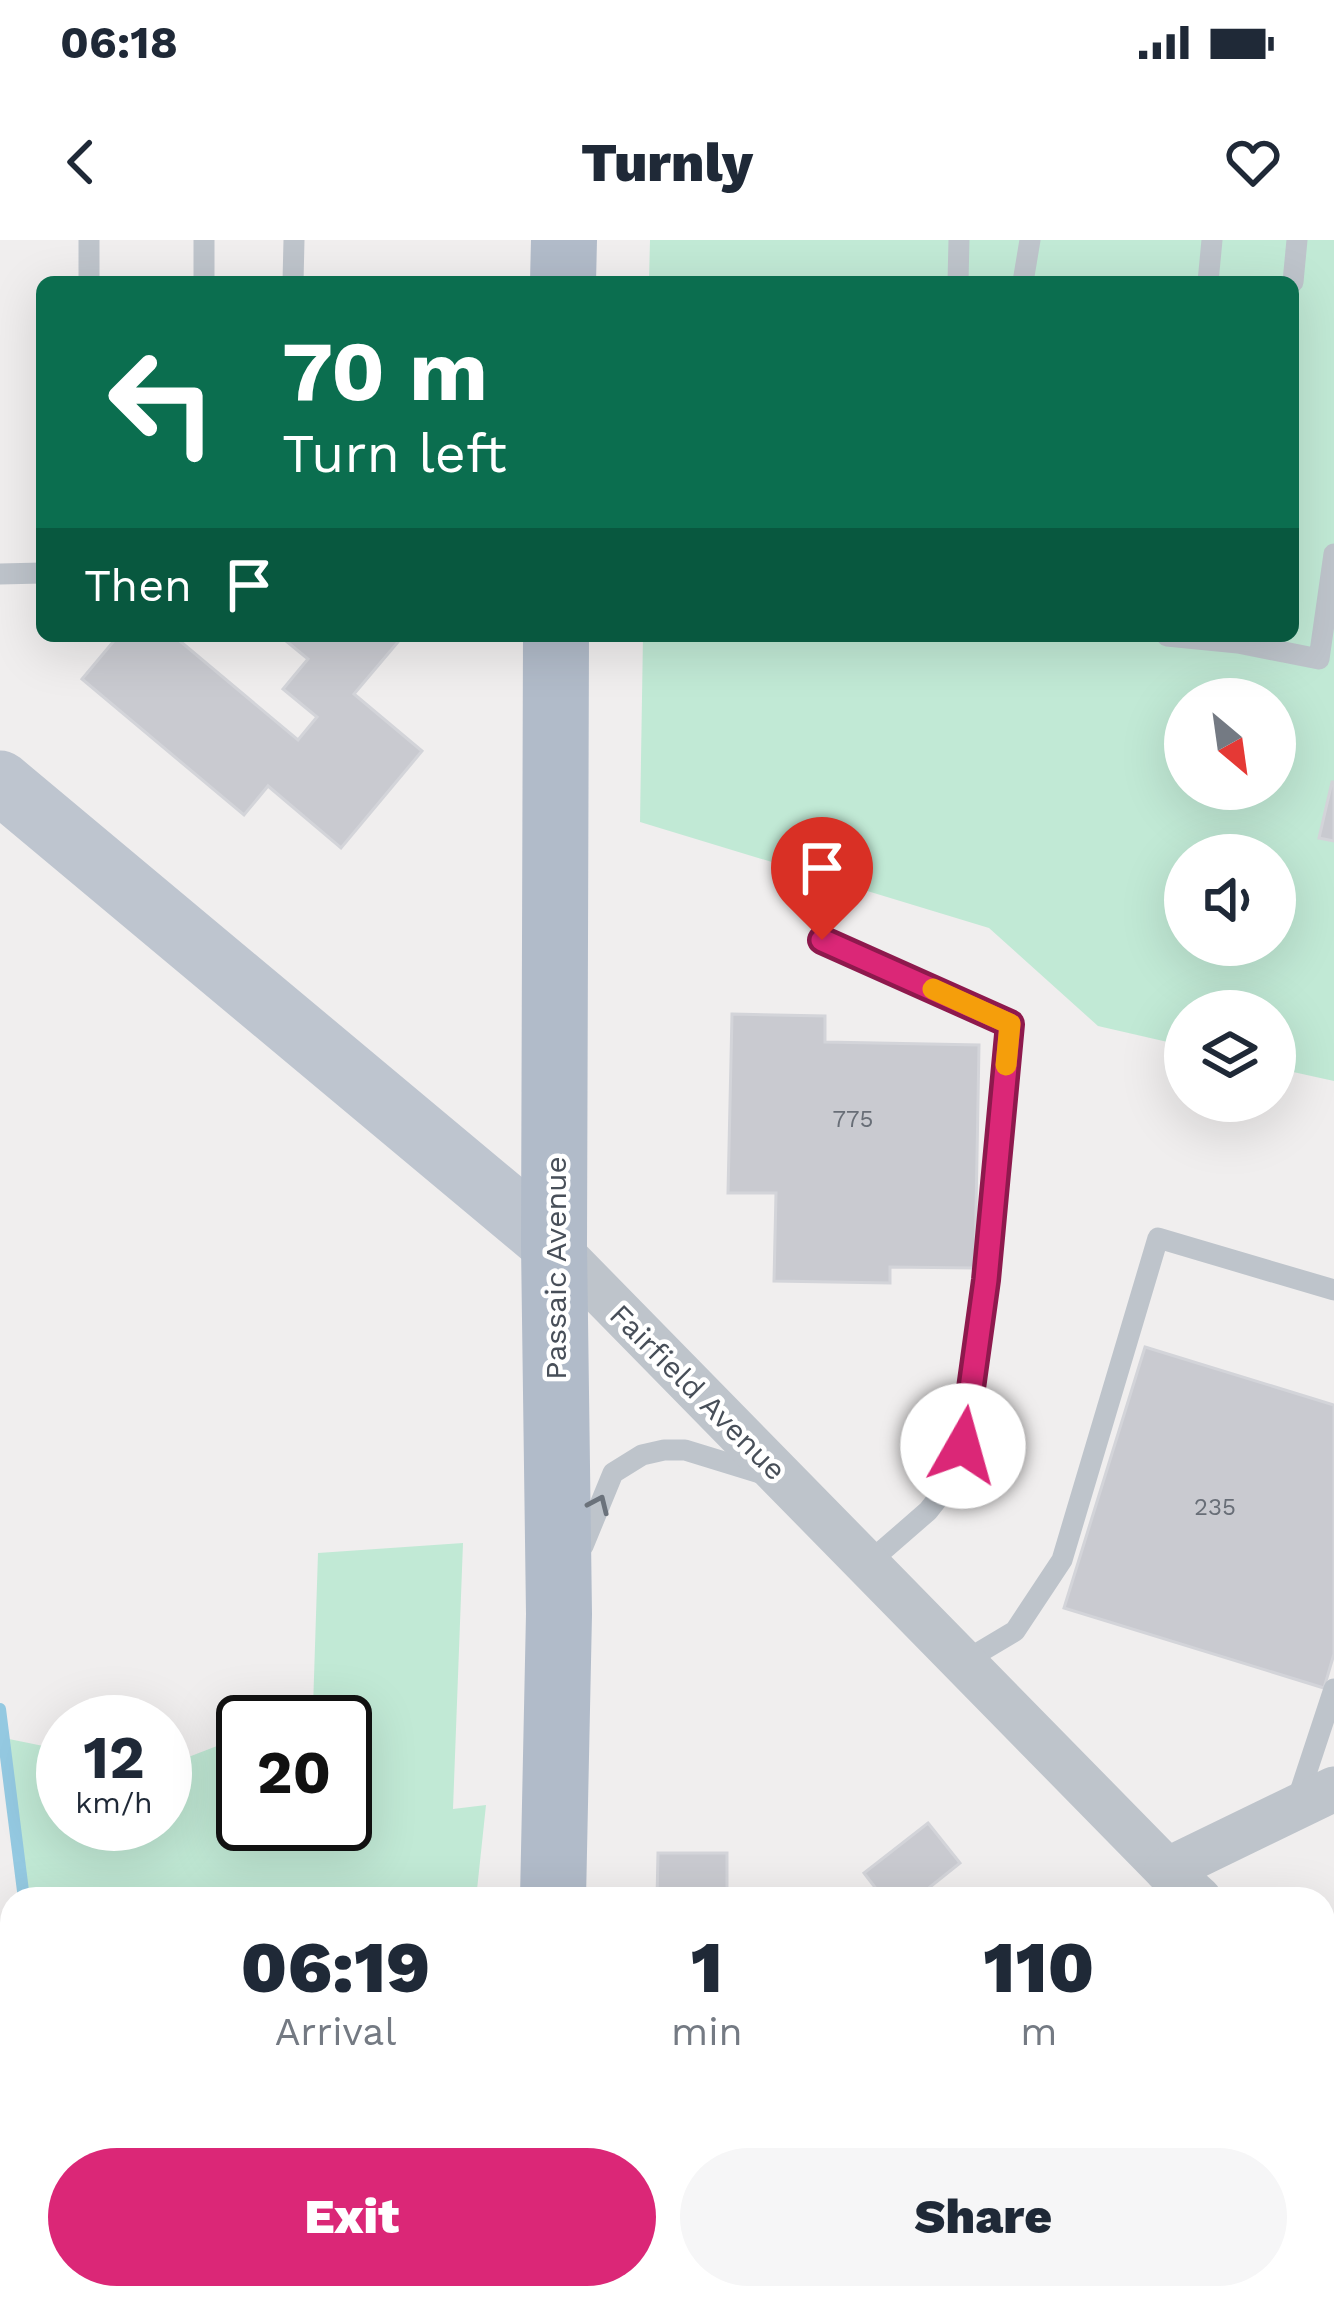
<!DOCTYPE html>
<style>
body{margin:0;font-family:"Work Sans",sans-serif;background:#f6f6f7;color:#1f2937;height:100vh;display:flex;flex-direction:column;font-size:45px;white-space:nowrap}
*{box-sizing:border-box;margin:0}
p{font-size:39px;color:#747a83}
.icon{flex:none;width:66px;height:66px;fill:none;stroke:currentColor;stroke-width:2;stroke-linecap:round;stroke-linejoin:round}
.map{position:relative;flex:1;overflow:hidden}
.panel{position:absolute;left:0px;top:1647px;width:1335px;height:423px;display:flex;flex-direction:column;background:#fff;border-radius:36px 36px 0 0;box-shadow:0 12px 48px #0002}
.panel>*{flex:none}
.guide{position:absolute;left:36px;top:36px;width:1263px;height:366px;border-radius:18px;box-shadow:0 12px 48px #0002;background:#0b6e4f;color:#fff;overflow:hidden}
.needle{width:78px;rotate:151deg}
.buttons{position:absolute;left:1164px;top:438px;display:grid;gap:24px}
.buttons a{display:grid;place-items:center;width:132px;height:132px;border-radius:50%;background:#fff;box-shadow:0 12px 48px #0002;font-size:60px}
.speed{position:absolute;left:36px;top:1455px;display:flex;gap:24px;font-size:60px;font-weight:700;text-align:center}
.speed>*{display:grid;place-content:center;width:156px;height:156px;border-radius:50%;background:#fff;box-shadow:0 12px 48px #0002;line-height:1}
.speed small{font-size:30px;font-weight:400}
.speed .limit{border:6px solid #111;border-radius:18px;background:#fff;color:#111}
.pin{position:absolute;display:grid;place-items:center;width:102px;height:102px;color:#fff;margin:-123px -51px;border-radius:50% 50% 50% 0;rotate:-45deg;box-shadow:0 0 12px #0007}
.pin .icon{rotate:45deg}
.me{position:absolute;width:132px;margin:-66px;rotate:7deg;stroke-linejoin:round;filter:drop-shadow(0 0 9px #0008)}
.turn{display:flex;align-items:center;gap:42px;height:252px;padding:0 48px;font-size:54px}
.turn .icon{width:156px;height:156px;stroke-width:2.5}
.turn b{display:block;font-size:84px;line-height:102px}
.then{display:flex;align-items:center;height:114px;padding:0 48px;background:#0003;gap:24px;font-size:45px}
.eta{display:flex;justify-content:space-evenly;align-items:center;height:204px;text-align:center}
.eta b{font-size:72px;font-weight:800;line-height:84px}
.cta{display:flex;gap:24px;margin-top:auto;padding:24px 48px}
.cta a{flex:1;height:138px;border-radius:72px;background:#db2777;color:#fff;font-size:48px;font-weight:800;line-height:138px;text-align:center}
.cta a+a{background:#f6f6f7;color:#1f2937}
.status{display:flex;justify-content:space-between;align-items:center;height:84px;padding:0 60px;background:#fff;direction:ltr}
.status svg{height:33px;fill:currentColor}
header{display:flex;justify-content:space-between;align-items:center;height:156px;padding:0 48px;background:#fff;font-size:54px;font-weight:800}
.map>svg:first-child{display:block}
.green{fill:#c1e9d5;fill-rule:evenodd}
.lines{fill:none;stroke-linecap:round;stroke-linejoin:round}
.stream{stroke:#94c9e1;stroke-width:12}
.building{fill:#c9cad0;stroke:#d3d4d9;stroke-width:3}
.lane{stroke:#bec4cb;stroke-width:21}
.street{stroke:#bec4cb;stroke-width:45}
.secondary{stroke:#bec5cf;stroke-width:63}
.primary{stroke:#b1bbc9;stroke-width:66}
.oneway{stroke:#6b727b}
.route-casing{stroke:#8e194d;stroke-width:30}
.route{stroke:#db2777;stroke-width:21}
.slow{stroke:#f59e0b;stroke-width:21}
.labels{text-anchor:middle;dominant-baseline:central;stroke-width:9;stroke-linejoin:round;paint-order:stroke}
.number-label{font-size:24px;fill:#686e77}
.street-label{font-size:30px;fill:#484f59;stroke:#fff}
</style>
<div class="status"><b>06:18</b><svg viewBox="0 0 49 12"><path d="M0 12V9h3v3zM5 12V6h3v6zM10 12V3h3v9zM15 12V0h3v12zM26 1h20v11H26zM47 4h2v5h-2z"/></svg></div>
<header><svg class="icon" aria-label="back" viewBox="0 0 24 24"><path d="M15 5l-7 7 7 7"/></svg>Turnly<svg class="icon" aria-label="heart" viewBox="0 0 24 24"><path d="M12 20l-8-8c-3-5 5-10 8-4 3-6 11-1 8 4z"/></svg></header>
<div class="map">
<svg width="1334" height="2068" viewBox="0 0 1334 2068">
<rect width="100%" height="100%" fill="#f0eeee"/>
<g class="green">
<path d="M 650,0 L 1334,0 L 1334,841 L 1275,828 L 1275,771 L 1185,771 L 1185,806 L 1098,786 L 989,688 L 640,582 L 643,396 L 1293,396 L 1293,42 L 649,42 ZM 1185,459 L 1275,459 L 1275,549 L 1185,549 ZM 1185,615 L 1275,615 L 1275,705 L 1185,705 Z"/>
<path d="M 463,1303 L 453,1569 L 486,1565 L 476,1659 L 23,1659 L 4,1498 L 63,1510 L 63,1584 L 165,1584 L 165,1526 L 243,1496 L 243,1584 L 345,1584 L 345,1482 L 279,1482 L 313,1468 L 318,1313 Z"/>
<path d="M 12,1753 L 12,2058 L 435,2058 L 435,2068 L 0,2068 L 0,1758 Z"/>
<path d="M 1334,1983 L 1334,2068 L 1019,2068 L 1020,2058 L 1323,2058 L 1323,1985 Z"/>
</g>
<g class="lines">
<g class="stream">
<path d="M 0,1469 L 24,1659"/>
<path d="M 12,1881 L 12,1888"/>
<path d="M 142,2058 L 158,2065 L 158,2068"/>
</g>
</g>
<g class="building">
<path d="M 118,396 L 174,396 L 298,500 L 317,477 L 283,449 L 308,419 L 280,396 L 403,396 L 354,454 L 422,511 L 341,608 L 268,546 L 244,575 L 82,439 Z"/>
<path d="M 1332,542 L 1334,542 L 1334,601 L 1319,598 Z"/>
<path d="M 732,774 L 825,776 L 825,802 L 979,805 L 975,1028 L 890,1027 L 890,1043 L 774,1041 L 776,953 L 728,953 Z"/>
<path d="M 1145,1107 L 1334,1165 L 1334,1414 L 1324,1448 L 1064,1368 Z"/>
<path d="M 928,1583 L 960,1623 L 915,1659 L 884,1659 L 864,1633 Z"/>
<path d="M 658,1613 L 727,1613 L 727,1659 L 657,1659 Z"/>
<path d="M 697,2058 L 769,2058 L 771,2068 L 699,2068 Z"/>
</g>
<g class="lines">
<g class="lane">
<path d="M 89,42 L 89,0"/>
<path d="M 204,42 L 204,0"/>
<path d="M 293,42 L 294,0"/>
<path d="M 958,42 L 959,0"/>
<path d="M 1023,42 L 1030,0"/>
<path d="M 1208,42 L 1212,0"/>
<path d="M 1293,42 L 1297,0"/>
<path d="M 0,334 L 42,333"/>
<path d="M 1167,396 L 1238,403 L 1319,419 L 1334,314"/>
<path d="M 822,700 L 1010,784 L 986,1040 L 963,1206 L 954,1238 L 928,1271 L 867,1324"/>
<path d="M 583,1306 L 613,1233 L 642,1215 L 664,1210 L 685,1210 L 763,1234"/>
<path d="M 963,1422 L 1015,1391 L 1062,1320 L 1158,998 L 1334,1050"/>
<path d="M 1297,1561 L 1334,1449"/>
</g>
<g class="street">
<path d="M 554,1005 L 1167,1630 L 1199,1659"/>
<path d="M 1167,1630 L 1334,1549"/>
<path d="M 1323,1796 L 1334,1813"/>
</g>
<path class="secondary" d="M 0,542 L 554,1005"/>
<g class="primary">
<path d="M 563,42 L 564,0"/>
<path d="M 553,1659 L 559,1374 L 554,1005 L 556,396"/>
<path d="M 555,2058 L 555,2068"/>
</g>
</g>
<defs><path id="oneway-chevron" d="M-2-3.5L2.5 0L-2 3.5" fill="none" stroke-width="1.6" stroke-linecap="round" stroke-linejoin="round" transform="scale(3)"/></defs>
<use class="oneway" href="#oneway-chevron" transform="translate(599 1264) rotate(-66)"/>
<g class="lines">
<defs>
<path id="route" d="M 822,700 L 1010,784 L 986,1040 L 963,1206"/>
</defs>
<use href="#route" class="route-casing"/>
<use href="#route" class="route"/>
<path class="slow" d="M 933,749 L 1010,784 L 1006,825"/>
</g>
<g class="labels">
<g class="number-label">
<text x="853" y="879">775</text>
<text x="1215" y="1267">235</text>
</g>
<g class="street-label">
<text transform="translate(555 1028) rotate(-90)">Passaic Avenue</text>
<text transform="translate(698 1152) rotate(45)">Fairfield Avenue</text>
</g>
</g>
</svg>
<div class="buttons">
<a><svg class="needle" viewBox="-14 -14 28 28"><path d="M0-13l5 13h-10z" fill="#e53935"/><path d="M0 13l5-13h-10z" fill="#747a83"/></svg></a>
<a><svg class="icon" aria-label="sound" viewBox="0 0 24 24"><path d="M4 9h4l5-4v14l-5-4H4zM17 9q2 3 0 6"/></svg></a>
<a><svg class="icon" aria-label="layers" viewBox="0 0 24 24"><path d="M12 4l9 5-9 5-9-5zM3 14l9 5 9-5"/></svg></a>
</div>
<div class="speed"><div>12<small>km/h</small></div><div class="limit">20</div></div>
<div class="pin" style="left:822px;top:700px;background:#d93025"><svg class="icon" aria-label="arrive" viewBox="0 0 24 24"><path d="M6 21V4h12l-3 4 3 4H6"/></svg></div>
<svg class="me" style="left:963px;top:1206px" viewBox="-20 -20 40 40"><circle r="19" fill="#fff"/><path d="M0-13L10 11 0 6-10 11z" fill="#db2777"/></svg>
<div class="guide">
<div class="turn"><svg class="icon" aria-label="left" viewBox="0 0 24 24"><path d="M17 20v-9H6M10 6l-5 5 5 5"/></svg><div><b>70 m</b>Turn left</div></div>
<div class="then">Then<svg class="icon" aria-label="arrive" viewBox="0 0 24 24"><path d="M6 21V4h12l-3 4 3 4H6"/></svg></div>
</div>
<section class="panel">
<div class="eta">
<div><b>06:19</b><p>Arrival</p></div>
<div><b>1</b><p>min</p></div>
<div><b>110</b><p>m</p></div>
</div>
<div class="cta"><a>Exit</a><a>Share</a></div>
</section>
</div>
